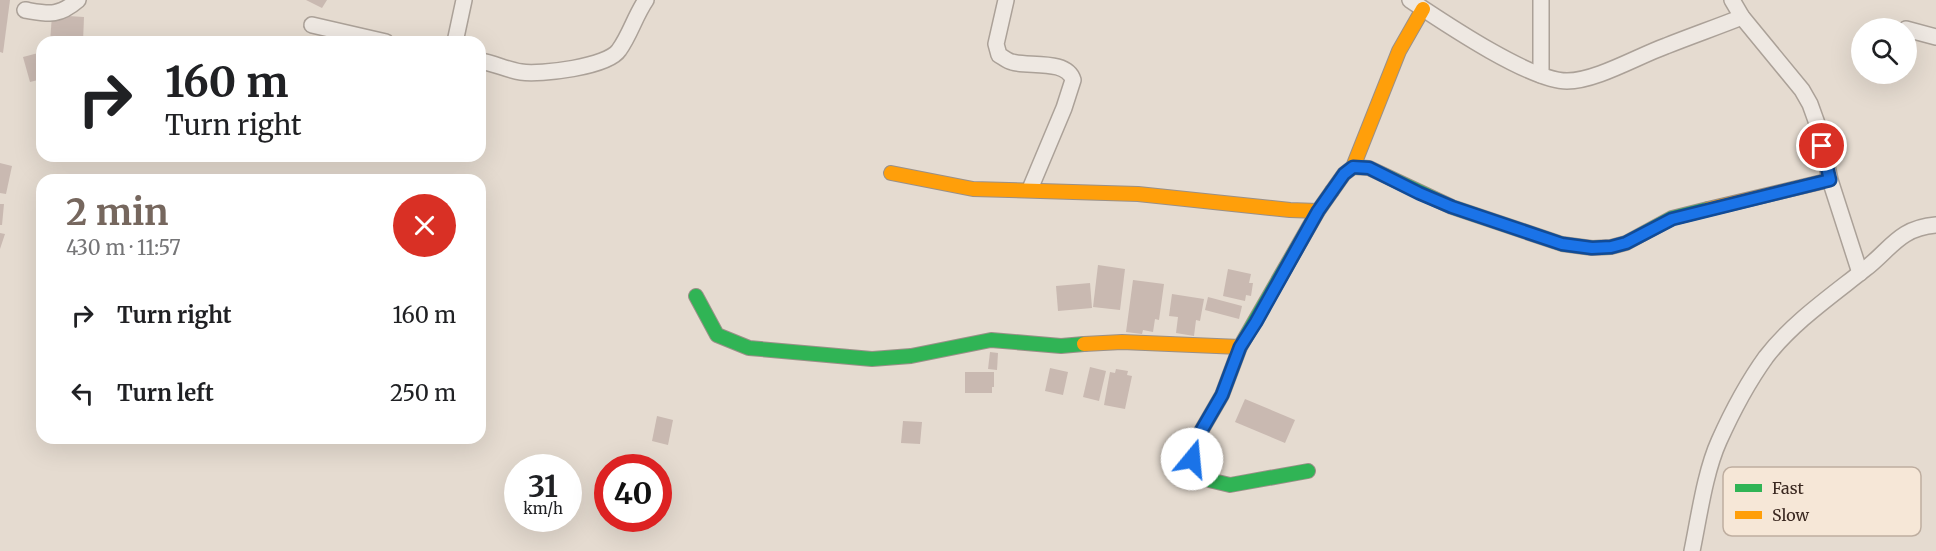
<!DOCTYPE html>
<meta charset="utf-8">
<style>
body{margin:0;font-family:Merriweather,serif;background:#f2f2f2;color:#202124;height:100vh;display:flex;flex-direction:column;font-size:22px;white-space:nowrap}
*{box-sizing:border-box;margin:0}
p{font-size:20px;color:#757577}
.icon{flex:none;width:33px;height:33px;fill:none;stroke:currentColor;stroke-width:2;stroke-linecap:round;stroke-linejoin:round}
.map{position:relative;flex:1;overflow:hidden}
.details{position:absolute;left:36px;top:174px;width:450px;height:270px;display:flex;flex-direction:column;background:#fff;border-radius:18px;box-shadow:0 6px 24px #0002}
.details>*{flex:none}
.top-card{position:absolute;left:36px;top:36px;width:450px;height:126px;border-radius:18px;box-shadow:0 6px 24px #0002;background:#fff;color:#202124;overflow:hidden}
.fabs{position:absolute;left:1851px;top:18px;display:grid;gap:12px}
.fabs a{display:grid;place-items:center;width:66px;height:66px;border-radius:50%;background:#fff;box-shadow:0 6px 24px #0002;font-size:30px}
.speed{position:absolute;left:504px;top:454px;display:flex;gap:12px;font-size:30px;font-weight:700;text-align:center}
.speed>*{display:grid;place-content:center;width:78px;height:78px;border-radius:50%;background:#fff;box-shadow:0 6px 24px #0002;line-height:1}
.speed small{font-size:15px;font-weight:400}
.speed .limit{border:9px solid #d22;background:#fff;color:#111}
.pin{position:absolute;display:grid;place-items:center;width:51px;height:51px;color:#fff;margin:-26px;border:3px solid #fff;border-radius:50%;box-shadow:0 2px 6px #0007}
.me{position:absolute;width:66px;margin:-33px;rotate:17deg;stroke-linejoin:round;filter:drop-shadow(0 0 4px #0008)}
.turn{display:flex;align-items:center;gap:21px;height:126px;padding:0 30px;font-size:27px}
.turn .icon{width:78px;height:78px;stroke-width:2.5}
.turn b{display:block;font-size:42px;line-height:51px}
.round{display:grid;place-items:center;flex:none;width:63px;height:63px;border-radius:32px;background:#f2f2f2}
.overview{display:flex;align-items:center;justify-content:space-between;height:102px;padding:0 30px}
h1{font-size:36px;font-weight:700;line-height:45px;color:#76675e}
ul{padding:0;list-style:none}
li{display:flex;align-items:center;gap:18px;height:78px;padding:0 30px}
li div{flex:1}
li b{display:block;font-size:22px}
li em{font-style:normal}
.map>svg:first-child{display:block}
.building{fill:#c9b9b1}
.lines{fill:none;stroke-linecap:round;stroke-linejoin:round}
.street-casing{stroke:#aba198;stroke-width:18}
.fast-casing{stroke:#9a9088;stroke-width:16}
.slow-casing{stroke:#9a9088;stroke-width:16}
.street{stroke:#eee8e2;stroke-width:15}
.fast{stroke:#30b455;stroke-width:14}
.slow{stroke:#ff9f0a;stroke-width:14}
.route-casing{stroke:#114b97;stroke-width:15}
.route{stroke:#1a73e8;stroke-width:10}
.key{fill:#f6e7d7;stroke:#beaea0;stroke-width:1.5}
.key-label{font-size:16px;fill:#3a2820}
</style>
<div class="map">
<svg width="1936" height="551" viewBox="0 0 1936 551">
<rect width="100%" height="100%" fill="#e5dbd0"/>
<g class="building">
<path d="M 0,0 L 10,0 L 3,53 L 0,52 Z"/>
<path d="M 306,0 L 327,0 L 322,8 Z"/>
<path d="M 52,15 L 84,17 L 83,42 L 50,42 Z"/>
<path d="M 42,52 L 42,79 L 30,82 L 23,57 Z"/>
<path d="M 0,163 L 12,166 L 6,194 L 0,193 Z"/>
<path d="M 0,204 L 4,204 L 2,225 L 0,225 Z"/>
<path d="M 0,233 L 5,234 L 0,249 Z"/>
<path d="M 1098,265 L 1125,269 L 1120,310 L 1093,307 Z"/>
<path d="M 1228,269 L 1251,274 L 1249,283 L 1253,283 L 1251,296 L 1246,295 L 1245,301 L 1223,296 Z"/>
<path d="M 1133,280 L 1164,284 L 1159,320 L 1155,319 L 1153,332 L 1143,330 L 1142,334 L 1126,332 Z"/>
<path d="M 1090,283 L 1092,308 L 1058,311 L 1056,286 Z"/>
<path d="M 1172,294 L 1204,299 L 1200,321 L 1196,320 L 1194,336 L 1176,333 L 1178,317 L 1169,316 Z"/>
<path d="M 1208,297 L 1242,306 L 1239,319 L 1205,310 Z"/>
<path d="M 990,352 L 998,353 L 997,370 L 988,369 Z"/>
<path d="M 1090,367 L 1106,371 L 1099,401 L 1083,397 Z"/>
<path d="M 1050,368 L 1068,372 L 1063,395 L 1045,391 Z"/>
<path d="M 1116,369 L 1128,371 L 1127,375 L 1132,376 L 1125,409 L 1104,405 L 1110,372 L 1115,373 Z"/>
<path d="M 965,372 L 994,372 L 994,387 L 992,387 L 992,393 L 965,393 Z"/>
<path d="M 1245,399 L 1295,420 L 1285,443 L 1235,422 Z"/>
<path d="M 657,416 L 673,420 L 668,445 L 652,441 Z"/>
<path d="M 903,421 L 922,422 L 920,444 L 901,443 Z"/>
</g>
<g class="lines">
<defs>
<g id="street">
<path d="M 1006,0 L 996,44 L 999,55 C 1003,57 1007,61 1012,62 C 1028,67 1067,59 1073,80 L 1064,108 L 1030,189"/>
<path d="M 1410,0 C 1443,22 1530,81 1567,81 C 1596,81 1638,56 1666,46 C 1691,36 1717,27 1742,17"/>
<path d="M 1541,0 L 1541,75"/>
<path d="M 1732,0 L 1742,17 L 1802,90 L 1810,104 L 1819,129 L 1830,180 L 1860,273"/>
<path d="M 25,10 C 49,14 58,17 78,0"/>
<path d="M 312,25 L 386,42"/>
<path d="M 1906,29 L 1936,37"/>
<path d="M 455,42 L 464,0"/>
<path d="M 480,61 C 494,63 507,70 521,72 C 540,75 608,67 619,50 C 630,35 635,16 646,0"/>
<path d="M 1692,551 C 1699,517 1705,472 1719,441 C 1732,412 1748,382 1766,357 C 1792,323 1831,296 1865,269 C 1891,249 1899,228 1936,225"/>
</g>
<g id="fast">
<path d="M 1353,167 L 1369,168 L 1452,207 L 1562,244 L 1592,248 L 1611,247 L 1626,243 L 1672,218 L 1708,209"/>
<path d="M 696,296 L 717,335 L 749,348 L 872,359 L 911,356 L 991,340 L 1061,346 L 1084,344"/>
<path d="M 1308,471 L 1230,485 L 1209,480 L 1199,471 L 1192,459 L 1193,445 L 1222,395 L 1240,347 L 1318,211 L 1332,191"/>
</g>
<g id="slow">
<path d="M 891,173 L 973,189 L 1138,194 L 1290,210 L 1318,211"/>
<path d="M 1332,191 L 1344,174 L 1353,167 L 1399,51 L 1423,9"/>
<path d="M 1708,209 L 1830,180"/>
<path d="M 1084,344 L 1122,342 L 1240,347"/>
</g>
</defs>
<use href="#street" class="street-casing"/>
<use href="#fast" class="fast-casing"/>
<use href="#slow" class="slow-casing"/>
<use href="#street" class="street"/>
<use href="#fast" class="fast"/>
<use href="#slow" class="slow"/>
</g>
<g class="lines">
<defs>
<path id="route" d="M 1192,459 L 1193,445 L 1222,395 L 1240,347 L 1256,322 L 1318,211 L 1344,174 L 1353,167 L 1369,168 L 1419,193 L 1452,207 L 1562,244 L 1592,248 L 1611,247 L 1626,243 L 1672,219 L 1830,180 L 1822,146"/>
</defs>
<use href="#route" class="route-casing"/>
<use href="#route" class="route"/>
</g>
<rect x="1723" y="467" width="198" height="69" rx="9" class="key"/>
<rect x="1735" y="484" width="27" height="8" fill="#30b455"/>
<rect x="1735" y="511" width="27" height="8" fill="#ff9f0a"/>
<g class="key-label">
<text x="1772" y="494">Fast</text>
<text x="1772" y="521">Slow</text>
</g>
</svg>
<div class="fabs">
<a><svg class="icon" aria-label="search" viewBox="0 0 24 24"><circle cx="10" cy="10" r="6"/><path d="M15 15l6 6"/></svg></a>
</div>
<div class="speed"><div>31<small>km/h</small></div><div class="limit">40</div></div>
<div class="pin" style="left:1822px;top:146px;background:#d93025"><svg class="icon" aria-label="arrive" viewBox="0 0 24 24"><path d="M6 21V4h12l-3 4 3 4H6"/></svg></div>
<svg class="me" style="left:1192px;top:459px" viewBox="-20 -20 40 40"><circle r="19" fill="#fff"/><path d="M0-13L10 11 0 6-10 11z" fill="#1a73e8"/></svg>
<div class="top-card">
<div class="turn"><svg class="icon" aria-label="right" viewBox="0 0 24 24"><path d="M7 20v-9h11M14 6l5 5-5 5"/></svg><div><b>160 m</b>Turn right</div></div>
</div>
<section class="details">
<div class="overview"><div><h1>2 min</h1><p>430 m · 11:57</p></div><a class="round" style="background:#d93025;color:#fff"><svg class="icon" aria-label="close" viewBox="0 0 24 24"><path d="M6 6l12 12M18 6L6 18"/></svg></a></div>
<ul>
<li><svg class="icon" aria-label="right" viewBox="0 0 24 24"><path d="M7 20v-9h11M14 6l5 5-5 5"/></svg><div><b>Turn right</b></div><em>160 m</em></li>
<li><svg class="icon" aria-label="left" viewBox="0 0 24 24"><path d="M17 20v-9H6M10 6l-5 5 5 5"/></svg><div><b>Turn left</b></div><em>250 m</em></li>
</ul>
</section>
</div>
